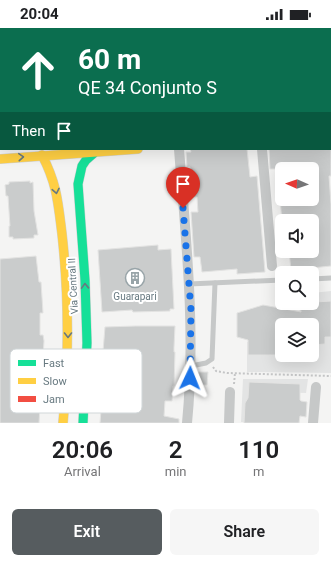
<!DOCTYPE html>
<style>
body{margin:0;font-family:Roboto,sans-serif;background:#f6f6f6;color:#202124;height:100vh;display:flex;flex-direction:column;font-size:15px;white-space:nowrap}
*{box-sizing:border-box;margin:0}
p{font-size:13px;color:#757577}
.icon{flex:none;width:22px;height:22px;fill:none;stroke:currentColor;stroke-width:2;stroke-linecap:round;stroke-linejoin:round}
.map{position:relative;height:395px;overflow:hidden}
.panel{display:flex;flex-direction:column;background:#fff;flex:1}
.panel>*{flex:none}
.top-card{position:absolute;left:0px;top:0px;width:331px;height:122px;box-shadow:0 4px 16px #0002;background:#0b6e4f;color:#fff;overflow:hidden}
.needle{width:26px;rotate:272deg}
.controls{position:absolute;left:275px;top:134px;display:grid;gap:8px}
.controls a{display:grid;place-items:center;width:44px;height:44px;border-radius:6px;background:#fff;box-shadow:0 4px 16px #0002;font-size:20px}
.pin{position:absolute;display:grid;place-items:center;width:34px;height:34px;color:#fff;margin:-41px -17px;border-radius:50% 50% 50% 0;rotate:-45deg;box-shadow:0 0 4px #0007}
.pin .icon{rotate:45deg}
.me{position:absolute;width:44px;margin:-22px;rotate:2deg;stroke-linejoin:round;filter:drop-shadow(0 0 3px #0008)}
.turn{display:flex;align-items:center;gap:14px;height:84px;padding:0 12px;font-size:18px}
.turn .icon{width:52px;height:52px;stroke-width:2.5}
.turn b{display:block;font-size:28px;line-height:34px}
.then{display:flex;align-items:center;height:38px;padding:0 12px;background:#0003;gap:8px;font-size:15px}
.eta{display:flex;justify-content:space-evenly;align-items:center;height:68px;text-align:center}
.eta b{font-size:24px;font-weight:600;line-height:28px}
.button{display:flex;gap:8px;margin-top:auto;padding:8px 12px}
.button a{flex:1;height:46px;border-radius:6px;background:#565c5f;color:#fff;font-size:16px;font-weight:600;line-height:46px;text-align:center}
.button a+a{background:#f6f6f6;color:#202124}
.status{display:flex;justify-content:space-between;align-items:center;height:28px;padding:0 20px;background:#fff;direction:ltr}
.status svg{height:11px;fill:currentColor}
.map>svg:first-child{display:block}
.built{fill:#e3e4e4}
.building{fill:#cacccc;stroke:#e3e3e2}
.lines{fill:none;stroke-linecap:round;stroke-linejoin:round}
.fast-casing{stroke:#d0d1d1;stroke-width:10}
.slow-casing{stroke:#d0d1d1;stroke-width:10}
.jam-casing{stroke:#d0d1d1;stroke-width:10}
.path{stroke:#c4c5c6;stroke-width:2;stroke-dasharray:2 2;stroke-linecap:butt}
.lane{stroke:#c6c8c8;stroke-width:5}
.street{stroke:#c6c8c8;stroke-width:10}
.fast{stroke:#16e098;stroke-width:9}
.slow{stroke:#ffcf43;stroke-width:9}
.jam{stroke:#f24e42;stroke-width:9}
.oneway{stroke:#677980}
.route{stroke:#1a73e8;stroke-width:7;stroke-dasharray:0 12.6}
.labels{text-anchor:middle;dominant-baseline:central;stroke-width:4;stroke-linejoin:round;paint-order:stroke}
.street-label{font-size:10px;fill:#677980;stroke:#fff}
.poi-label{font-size:10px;fill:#677980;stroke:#fff}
.key{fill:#fff;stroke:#d1d7d9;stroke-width:1}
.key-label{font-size:11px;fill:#677980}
</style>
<div class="status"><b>20:04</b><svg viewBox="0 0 49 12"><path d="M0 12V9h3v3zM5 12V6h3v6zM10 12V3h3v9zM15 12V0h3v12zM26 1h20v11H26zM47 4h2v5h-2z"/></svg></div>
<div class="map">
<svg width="331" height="395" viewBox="0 0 331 395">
<rect width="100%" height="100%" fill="#f4f4f3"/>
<g class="built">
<path d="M 331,263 L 331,345 L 247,344 L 247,314 L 282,313 L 282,327 L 312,327 L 312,297 L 299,297 L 300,275 L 312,275 L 312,265 Z"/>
<path d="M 243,351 L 308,351 L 306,365 L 273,364 L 271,395 L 241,394 Z"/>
</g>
<g class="building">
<path d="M 190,121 L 247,121 L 250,149 L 257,148 L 265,244 L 237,246 L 237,241 L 202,244 L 200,229 L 194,229 L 191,184 L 198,184 L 197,169 L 189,169 L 188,154 L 191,154 L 190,139 L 187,139 L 186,124 L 191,124 Z"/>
<path d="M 269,121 L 331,121 L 331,148 L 329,148 L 331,176 L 331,238 L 291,242 L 289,223 L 312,223 L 312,193 L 282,193 L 280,171 L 312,171 L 312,141 L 270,141 Z"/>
<path d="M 30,153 L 30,155 L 33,154 L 34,183 L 38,207 L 34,207 L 34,210 L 13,211 L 13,209 L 9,209 L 9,198 L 10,198 L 8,168 L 6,168 L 5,157 L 9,156 L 9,154 Z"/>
<path d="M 158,217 L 158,222 L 171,221 L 174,281 L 170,281 L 170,283 L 133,284 L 132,282 L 102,284 L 98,222 Z"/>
<path d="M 36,228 L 39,254 L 41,254 L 43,285 L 40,285 L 40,307 L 43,307 L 44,313 L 39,395 L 0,395 L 0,231 Z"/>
<path d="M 331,273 L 331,309 L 325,309 L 325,316 L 312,317 L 312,297 L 282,297 L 282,327 L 248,327 L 248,312 L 237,309 L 237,285 L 263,277 L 301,284 L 300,275 Z"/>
<path d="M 136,298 L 175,298 L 174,319 L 174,324 L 175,324 L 174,358 L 173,358 L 172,373 L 165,373 L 164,388 L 179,391 L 179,395 L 100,395 L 103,356 L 101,356 L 101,348 L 105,299 Z"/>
<path d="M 198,344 L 208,344 L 207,357 L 198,357 Z"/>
<path d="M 249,354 L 300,356 L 300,372 L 301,373 L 307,374 L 306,389 L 300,388 L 299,395 L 244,395 L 245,375 L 248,370 Z"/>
</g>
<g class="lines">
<defs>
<path id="fast" d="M 83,395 L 87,315 L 85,252 L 78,156 L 82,138 L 86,132 L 94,125"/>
<g id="slow">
<path d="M 42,127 C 57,156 58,174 62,206 C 69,269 69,332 63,395"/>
<path d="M 0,131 L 138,121"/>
</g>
<path id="jam" d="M 167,0 L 167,1"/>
</defs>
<use href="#fast" class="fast-casing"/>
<use href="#slow" class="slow-casing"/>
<use href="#jam" class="jam-casing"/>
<g class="path">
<path d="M 213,339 L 216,343 L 227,345 L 331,348"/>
<path d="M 234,356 L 235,345"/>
</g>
<g class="lane">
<path d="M 52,0 L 53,1"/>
<path d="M 136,0 L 136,1"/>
<path d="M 143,0 L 143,1"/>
<path d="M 312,251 L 331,250"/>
<path d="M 189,256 L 282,252"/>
<path d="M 191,338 L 206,335 L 212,331 L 215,255"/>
</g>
<g class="street">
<path d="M 250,0 L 251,1"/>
<path d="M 179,121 C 186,212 196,304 187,395"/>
<path d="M 262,121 L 272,238"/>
<path d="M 229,395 L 230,364"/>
<path d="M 313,395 L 316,359"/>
</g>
<use href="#fast" class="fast"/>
<use href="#slow" class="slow"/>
<use href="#jam" class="jam"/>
</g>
<defs><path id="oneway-chevron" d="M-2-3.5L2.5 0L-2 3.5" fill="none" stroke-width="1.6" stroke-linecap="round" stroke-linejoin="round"/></defs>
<g class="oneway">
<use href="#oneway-chevron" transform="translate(21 129) rotate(-4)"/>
<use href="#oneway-chevron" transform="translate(56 163) rotate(79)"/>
<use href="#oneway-chevron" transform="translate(85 258) rotate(-92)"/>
<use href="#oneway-chevron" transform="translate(68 307) rotate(90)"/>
</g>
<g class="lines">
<path class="route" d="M 183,180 L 191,282 L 190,350"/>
</g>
<defs>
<symbol id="building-ring" viewBox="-11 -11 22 22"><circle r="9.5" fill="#fff" stroke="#98a4a8" stroke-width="1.5"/><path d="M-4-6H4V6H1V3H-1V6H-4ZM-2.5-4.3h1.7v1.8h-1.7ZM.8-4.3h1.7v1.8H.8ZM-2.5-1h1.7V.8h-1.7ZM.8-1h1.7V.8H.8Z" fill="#98a4a8"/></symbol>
</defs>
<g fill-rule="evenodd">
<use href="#building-ring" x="124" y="239" width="22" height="22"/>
</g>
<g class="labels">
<g class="street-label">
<text transform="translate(73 258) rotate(-93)">Via Central II</text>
</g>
<g class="poi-label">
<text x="135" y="268">Guarapari</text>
</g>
</g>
<rect x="10" y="321" width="132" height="64" rx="6" class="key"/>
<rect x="18" y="332" width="18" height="6" fill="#16e098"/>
<rect x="18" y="350" width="18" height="6" fill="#ffcf43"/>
<rect x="18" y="368" width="18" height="6" fill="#f24e42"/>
<g class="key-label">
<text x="43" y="339">Fast</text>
<text x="43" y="357">Slow</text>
<text x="43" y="375">Jam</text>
</g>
</svg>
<div class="controls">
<a><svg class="needle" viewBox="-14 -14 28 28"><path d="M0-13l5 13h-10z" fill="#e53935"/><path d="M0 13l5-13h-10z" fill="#757577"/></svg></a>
<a><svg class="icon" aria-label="sound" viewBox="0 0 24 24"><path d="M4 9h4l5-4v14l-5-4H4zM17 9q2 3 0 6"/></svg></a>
<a><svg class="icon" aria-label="search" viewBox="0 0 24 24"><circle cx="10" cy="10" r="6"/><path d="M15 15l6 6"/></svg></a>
<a><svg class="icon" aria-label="layers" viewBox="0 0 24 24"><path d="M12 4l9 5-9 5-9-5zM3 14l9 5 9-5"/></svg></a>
</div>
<div class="pin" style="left:183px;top:180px;background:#d93025"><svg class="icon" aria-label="arrive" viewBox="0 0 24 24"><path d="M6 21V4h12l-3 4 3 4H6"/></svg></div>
<svg class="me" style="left:190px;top:350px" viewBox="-20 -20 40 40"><path d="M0-17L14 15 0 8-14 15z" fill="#1a73e8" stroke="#fff" stroke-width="4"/></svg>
<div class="top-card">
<div class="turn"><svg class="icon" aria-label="ahead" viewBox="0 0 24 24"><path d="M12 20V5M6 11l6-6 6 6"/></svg><div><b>60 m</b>QE 34 Conjunto S</div></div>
<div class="then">Then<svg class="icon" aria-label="arrive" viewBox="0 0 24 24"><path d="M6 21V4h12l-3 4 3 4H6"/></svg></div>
</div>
</div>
<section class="panel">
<div class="eta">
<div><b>20:06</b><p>Arrival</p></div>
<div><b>2</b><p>min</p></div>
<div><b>110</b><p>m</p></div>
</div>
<div class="button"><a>Exit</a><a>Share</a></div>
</section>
